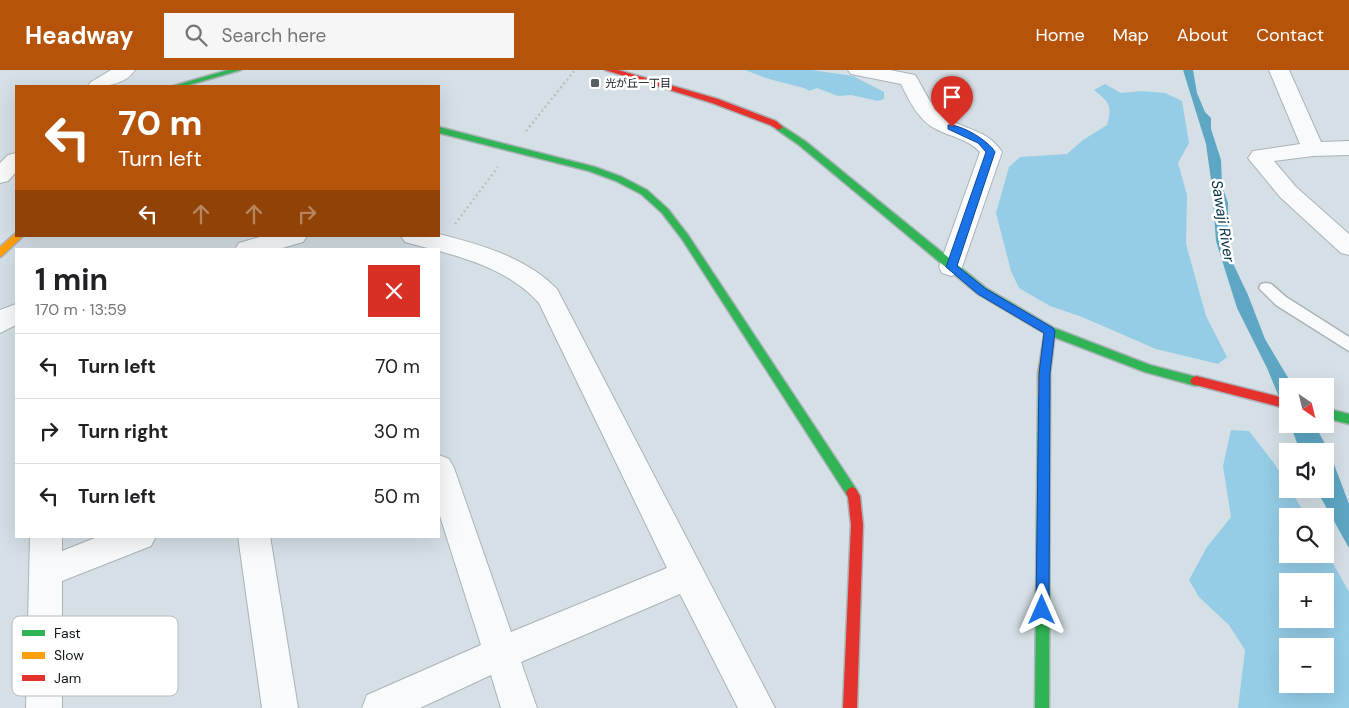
<!DOCTYPE html>
<meta charset="utf-8">
<style>
body{margin:0;font-family:"DM Sans","Noto Sans JP",sans-serif;background:#f6f6f6;color:#202124;height:100vh;display:flex;flex-direction:column;font-size:19px;white-space:nowrap}
*{box-sizing:border-box;margin:0}
p{font-size:16px;color:#757577}
.icon{flex:none;width:28px;height:28px;fill:none;stroke:currentColor;stroke-width:2;stroke-linecap:round;stroke-linejoin:round}
.map{position:relative;flex:1;overflow:hidden}
.details{position:absolute;left:15px;top:178px;width:425px;height:290px;display:flex;flex-direction:column;background:#fff;border-radius:0px;box-shadow:0 5px 20px #0002}
.details>*{flex:none}
.top-card{position:absolute;left:15px;top:15px;width:425px;height:152px;border-radius:0px;box-shadow:0 5px 20px #0002;background:#b45309;color:#fff;overflow:hidden}
.needle{width:32px;rotate:145deg}
.controls{position:absolute;left:1279px;top:308px;display:grid;gap:10px}
.controls a{display:grid;place-items:center;width:55px;height:55px;border-radius:0px;background:#fff;box-shadow:0 5px 20px #0002;font-size:25px}
.pin{position:absolute;display:grid;place-items:center;width:42px;height:42px;color:#fff;margin:-51px -21px;border-radius:50% 50% 50% 0;rotate:-45deg;box-shadow:0 0 5px #0007}
.pin .icon{rotate:45deg}
.me{position:absolute;width:55px;margin:-28px;rotate:0deg;stroke-linejoin:round;filter:drop-shadow(0 0 4px #0008)}
.turn{display:flex;align-items:center;gap:18px;height:105px;padding:0 20px;font-size:22px}
.turn .icon{width:65px;height:65px;stroke-width:2.5}
.turn b{display:block;font-size:35px;line-height:42px}
.lanes{display:flex;align-items:center;height:48px;padding:0 20px;background:#0003;justify-content:center;gap:25px;direction:ltr}
.lanes .off{opacity:.35}
.round{display:grid;place-items:center;flex:none;width:52px;height:52px;border-radius:0px;background:#f6f6f6}
.head{display:flex;align-items:center;justify-content:space-between;height:85px;padding:0 20px}
h1{font-size:30px;font-weight:700;line-height:38px}
ul{padding:0;list-style:none}
li{display:flex;align-items:center;gap:15px;height:65px;padding:0 20px;border-top:1px solid #e0e0e0}
li div{flex:1}
li b{display:block;font-size:19px}
li em{font-style:normal}
header{display:flex;align-items:center;gap:30px;box-sizing:border-box;height:70px;padding:0 25px;background:#b45309;color:#fff}
header strong{font-size:24px}
nav{display:flex;gap:28px;margin-inline-start:auto;font-size:18px}
.search{width:350px;height:45px;background:#f6f6f6;display:flex;align-items:center;gap:12px;box-sizing:border-box;padding:0 18px;border-radius:0px;color:#757577;font-size:19px}
.map>svg:first-child{display:block}
.forest{fill:#95cde7;fill-rule:evenodd}
.water{fill:#5ea7c4}
.lines{fill:none;stroke-linecap:round;stroke-linejoin:round}
.lane-casing{stroke:#aab3b8;stroke-width:3}
.street-casing{stroke:#aab3b8;stroke-width:2}
.fast-casing{stroke:#aab3b8;stroke-width:3}
.slow-casing{stroke:#aab3b8;stroke-width:3}
.jam-casing{stroke:#aab3b8;stroke-width:3}
.path{stroke:#bbc0c2;stroke-width:2.5;stroke-dasharray:2 3;stroke-linecap:butt}
.lane{fill:#f9fafb;fill-rule:evenodd}
.street{fill:#f9fafb;fill-rule:evenodd}
.fast{fill:#30b455;fill-rule:evenodd}
.slow{fill:#ff9f0a;fill-rule:evenodd}
.jam{fill:#e5322d;fill-rule:evenodd}
.route{fill:#1a73e8;stroke:#114b97}
.poi-dot{fill:#555f63;stroke:#fff;stroke-width:2}
.labels{text-anchor:middle;dominant-baseline:central;stroke-width:5;stroke-linejoin:round;paint-order:stroke}
.far-poi-label{font-size:11px;fill:#11191d;stroke:#fff;text-anchor:start}
.water-label{font-size:15px;font-style:italic;fill:#022e3f;stroke:#fff}
.key{fill:#fff;stroke:#b8babb;stroke-width:1}
.key-label{font-size:14px;fill:#11191d}
</style>
<header>
<strong>Headway</strong>
<div class="search"><svg class="icon" aria-label="search" viewBox="0 0 24 24"><circle cx="10" cy="10" r="6"/><path d="M15 15l6 6"/></svg>Search here</div>
<nav><a>Home</a><a>Map</a><a>About</a><a>Contact</a></nav>
</header>
<div class="map">
<svg width="1349" height="638" viewBox="0 0 1349 638">
<rect width="100%" height="100%" fill="#d4e0e6"/>
<g class="forest">
<path d="M 745,0 L 812,0 L 853,6 L 884,22 L 884,29 L 878,31 L 851,25 L 838,26 L 817,18 L 809,21 L 804,18 L 769,9 Z"/>
<path d="M 1105,14 L 1121,23 L 1141,21 L 1165,23 L 1182,31 L 1189,73 L 1178,93 L 1187,125 L 1186,174 L 1206,246 L 1227,287 L 1218,294 L 1156,279 L 1082,247 L 1050,236 L 1019,218 L 1011,201 L 996,143 L 1009,97 L 1020,87 L 1067,84 L 1083,70 L 1107,55 C 1112,35 1110,33 1094,20 Z"/>
<path d="M 1231,360 L 1249,361 L 1274,393 L 1287,415 L 1288,419 L 1290,419 L 1306,446 L 1288,446 L 1288,484 L 1325,484 L 1325,479 L 1349,522 L 1349,638 L 1238,638 L 1245,580 L 1229,555 L 1199,527 L 1189,510 L 1207,477 L 1231,447 L 1223,396 ZM 1288,511 L 1325,511 L 1325,549 L 1288,549 ZM 1288,576 L 1325,576 L 1325,614 L 1288,614 Z"/>
</g>
<g class="water">
<path d="M 1183,0 L 1193,0 L 1197,23 L 1205,42 L 1211,48 L 1211,59 L 1221,90 L 1222,116 L 1228,133 L 1228,174 L 1230,187 L 1248,225 L 1265,269 L 1293,316 L 1288,316 L 1287,346 L 1267,298 L 1237,238 L 1216,171 L 1212,117 L 1206,74 Z"/>
<path d="M 1290,354 L 1314,354 L 1329,381 L 1349,434 L 1349,478 L 1316,419 L 1325,419 L 1325,381 L 1300,381 Z"/>
</g>
<g class="lines">
<defs>
<path id="lane" d="M 1266,213 L 1271,214 L 1286,227 L 1349,267 L 1349,281 L 1276,235 L 1259,218 L 1261,214 Z"/>
<g id="street">
<path d="M 111,0 L 135,0 C 124,16 105,16 88,16 L 91,12 Z"/>
<path d="M 848,0 L 890,0 L 915,5 C 924,19 930,36 944,46 C 965,61 986,58 1002,82 L 960,203 L 951,206 L 942,203 L 939,197 L 980,82 C 968,69 951,67 936,59 C 918,50 909,30 901,14 L 851,4 Z"/>
<path d="M 1269,0 L 1289,0 L 1321,72 L 1349,71 L 1349,85 L 1313,86 L 1274,91 L 1296,117 L 1349,164 L 1349,185 L 1341,183 L 1280,127 L 1248,88 L 1253,81 L 1300,74 Z"/>
<path d="M 16,83 L 16,102 L 8,111 L 0,113 L 0,93 L 8,85 Z"/>
<path d="M 439,164 C 481,175 526,187 557,219 L 775,638 L 738,638 L 680,524 L 521,592 L 537,638 L 501,638 L 491,605 L 420,638 L 362,638 L 367,625 L 481,575 L 439,443 L 439,385 L 449,389 L 454,398 L 511,562 L 667,498 L 539,233 C 513,204 476,191 439,181 L 439,179 L 431,179 L 405,172 L 401,166 L 439,166 Z"/>
<path d="M 263,166 L 307,166 L 303,172 L 279,179 L 235,179 L 239,173 Z"/>
<path d="M 16,234 L 16,255 L 0,263 L 0,240 Z"/>
<path d="M 30,466 L 62,466 L 62,481 L 100,466 L 156,466 L 151,476 L 62,511 L 62,638 L 26,638 Z"/>
<path d="M 238,466 L 270,466 L 298,638 L 262,638 Z"/>
</g>
<g id="fast">
<path d="M 228,0 L 241,0 L 185,16 L 173,16 Z"/>
<path d="M 779,54 L 805,71 L 986,218 L 1054,258 L 1150,295 L 1200,308 L 1202,311 L 1200,314 L 1196,316 L 1145,302 L 1046,264 L 978,224 L 799,75 L 776,59 L 775,57 Z"/>
<path d="M 439,57 L 595,97 L 622,107 L 647,120 L 668,139 L 688,165 L 856,419 L 858,423 L 856,427 L 852,429 L 848,427 L 682,169 L 662,143 L 641,124 L 616,111 L 589,101 L 439,63 Z"/>
<path d="M 1044,322 L 1048,324 L 1050,327 L 1049,638 L 1035,638 L 1038,327 L 1040,324 Z"/>
<path d="M 1325,338 L 1349,344 L 1349,354 L 1325,348 Z"/>
</g>
<g id="slow">
<path d="M 16,163 L 16,166 L 23,166 L 21,168 L 3,185 L 0,187 L 0,177 Z"/>
<path d="M 1050,257 L 1055,261 L 1050,303 L 1050,327 L 1048,330 L 1040,330 L 1038,327 L 1038,303 L 1045,261 Z"/>
</g>
<g id="jam">
<path d="M 605,0 L 618,0 L 718,29 L 776,51 L 783,57 L 779,60 L 770,55 L 712,33 Z"/>
<path d="M 1196,306 L 1288,329 L 1288,339 L 1192,314 L 1190,311 L 1192,308 Z"/>
<path d="M 852,417 L 856,419 L 860,426 L 863,455 L 857,638 L 843,638 L 851,455 L 848,427 L 846,423 L 848,419 Z"/>
</g>
</defs>
<use href="#lane" class="lane-casing"/>
<use href="#street" class="street-casing"/>
<use href="#fast" class="fast-casing"/>
<use href="#slow" class="slow-casing"/>
<use href="#jam" class="jam-casing"/>
<g class="path">
<path d="M 526,61 L 575,0"/>
<path d="M 455,154 L 498,97"/>
</g>
<use href="#lane" class="lane"/>
<use href="#street" class="street"/>
<use href="#fast" class="fast"/>
<use href="#slow" class="slow"/>
<use href="#jam" class="jam"/>
</g>
<path class="route" d="M 948,55 C 961,54 989,71 995,82 L 957,196 L 986,219 L 1053,258 L 1055,261 L 1050,303 L 1049,540 L 1047,544 L 1042,546 L 1038,544 L 1036,540 L 1039,303 L 1044,263 L 978,224 L 946,197 L 986,82 L 978,73 L 948,59 Z"/>
<rect class="poi-dot" x="590" y="8" width="10" height="10" rx="2.5"/>
<g class="labels">
<g class="far-poi-label">
<text x="605" y="13">光が丘一丁目</text>
</g>
<g class="water-label">
<text transform="translate(1223 151) rotate(81)">Sawaji River</text>
</g>
</g>
<rect x="12" y="546" width="166" height="80" rx="8" class="key"/>
<rect x="22" y="560" width="23" height="6" fill="#30b455"/>
<rect x="22" y="582" width="23" height="7" fill="#ff9f0a"/>
<rect x="22" y="605" width="23" height="6" fill="#e5322d"/>
<g class="key-label">
<text x="54" y="568">Fast</text>
<text x="54" y="590">Slow</text>
<text x="54" y="613">Jam</text>
</g>
</svg>
<div class="controls">
<a><svg class="needle" viewBox="-14 -14 28 28"><path d="M0-13l5 13h-10z" fill="#e53935"/><path d="M0 13l5-13h-10z" fill="#757577"/></svg></a>
<a><svg class="icon" aria-label="sound" viewBox="0 0 24 24"><path d="M4 9h4l5-4v14l-5-4H4zM17 9q2 3 0 6"/></svg></a>
<a><svg class="icon" aria-label="search" viewBox="0 0 24 24"><circle cx="10" cy="10" r="6"/><path d="M15 15l6 6"/></svg></a>
<a>+</a>
<a>−</a>
</div>
<div class="pin" style="left:952px;top:57px;background:#d93025"><svg class="icon" aria-label="arrive" viewBox="0 0 24 24"><path d="M6 21V4h12l-3 4 3 4H6"/></svg></div>
<svg class="me" style="left:1042px;top:540px" viewBox="-20 -20 40 40"><path d="M0-17L14 15 0 8-14 15z" fill="#1a73e8" stroke="#fff" stroke-width="4"/></svg>
<div class="top-card">
<div class="turn"><svg class="icon" aria-label="left" viewBox="0 0 24 24"><path d="M17 20v-9H6M10 6l-5 5 5 5"/></svg><div><b>70 m</b>Turn left</div></div>
<div class="lanes"><svg class="icon" aria-label="left" viewBox="0 0 24 24"><path d="M17 20v-9H6M10 6l-5 5 5 5"/></svg><svg class="icon off" aria-label="ahead" viewBox="0 0 24 24"><path d="M12 20V5M6 11l6-6 6 6"/></svg><svg class="icon off" aria-label="ahead" viewBox="0 0 24 24"><path d="M12 20V5M6 11l6-6 6 6"/></svg><svg class="icon off" aria-label="right" viewBox="0 0 24 24"><path d="M7 20v-9h11M14 6l5 5-5 5"/></svg></div>
</div>
<section class="details">
<div class="head"><div><h1>1 min</h1><p>170 m · 13:59</p></div><a class="round" style="background:#d93025;color:#fff"><svg class="icon" aria-label="close" viewBox="0 0 24 24"><path d="M6 6l12 12M18 6L6 18"/></svg></a></div>
<ul>
<li><svg class="icon" aria-label="left" viewBox="0 0 24 24"><path d="M17 20v-9H6M10 6l-5 5 5 5"/></svg><div><b>Turn left</b></div><em>70 m</em></li>
<li><svg class="icon" aria-label="right" viewBox="0 0 24 24"><path d="M7 20v-9h11M14 6l5 5-5 5"/></svg><div><b>Turn right</b></div><em>30 m</em></li>
<li><svg class="icon" aria-label="left" viewBox="0 0 24 24"><path d="M17 20v-9H6M10 6l-5 5 5 5"/></svg><div><b>Turn left</b></div><em>50 m</em></li>
</ul>
</section>
</div>
